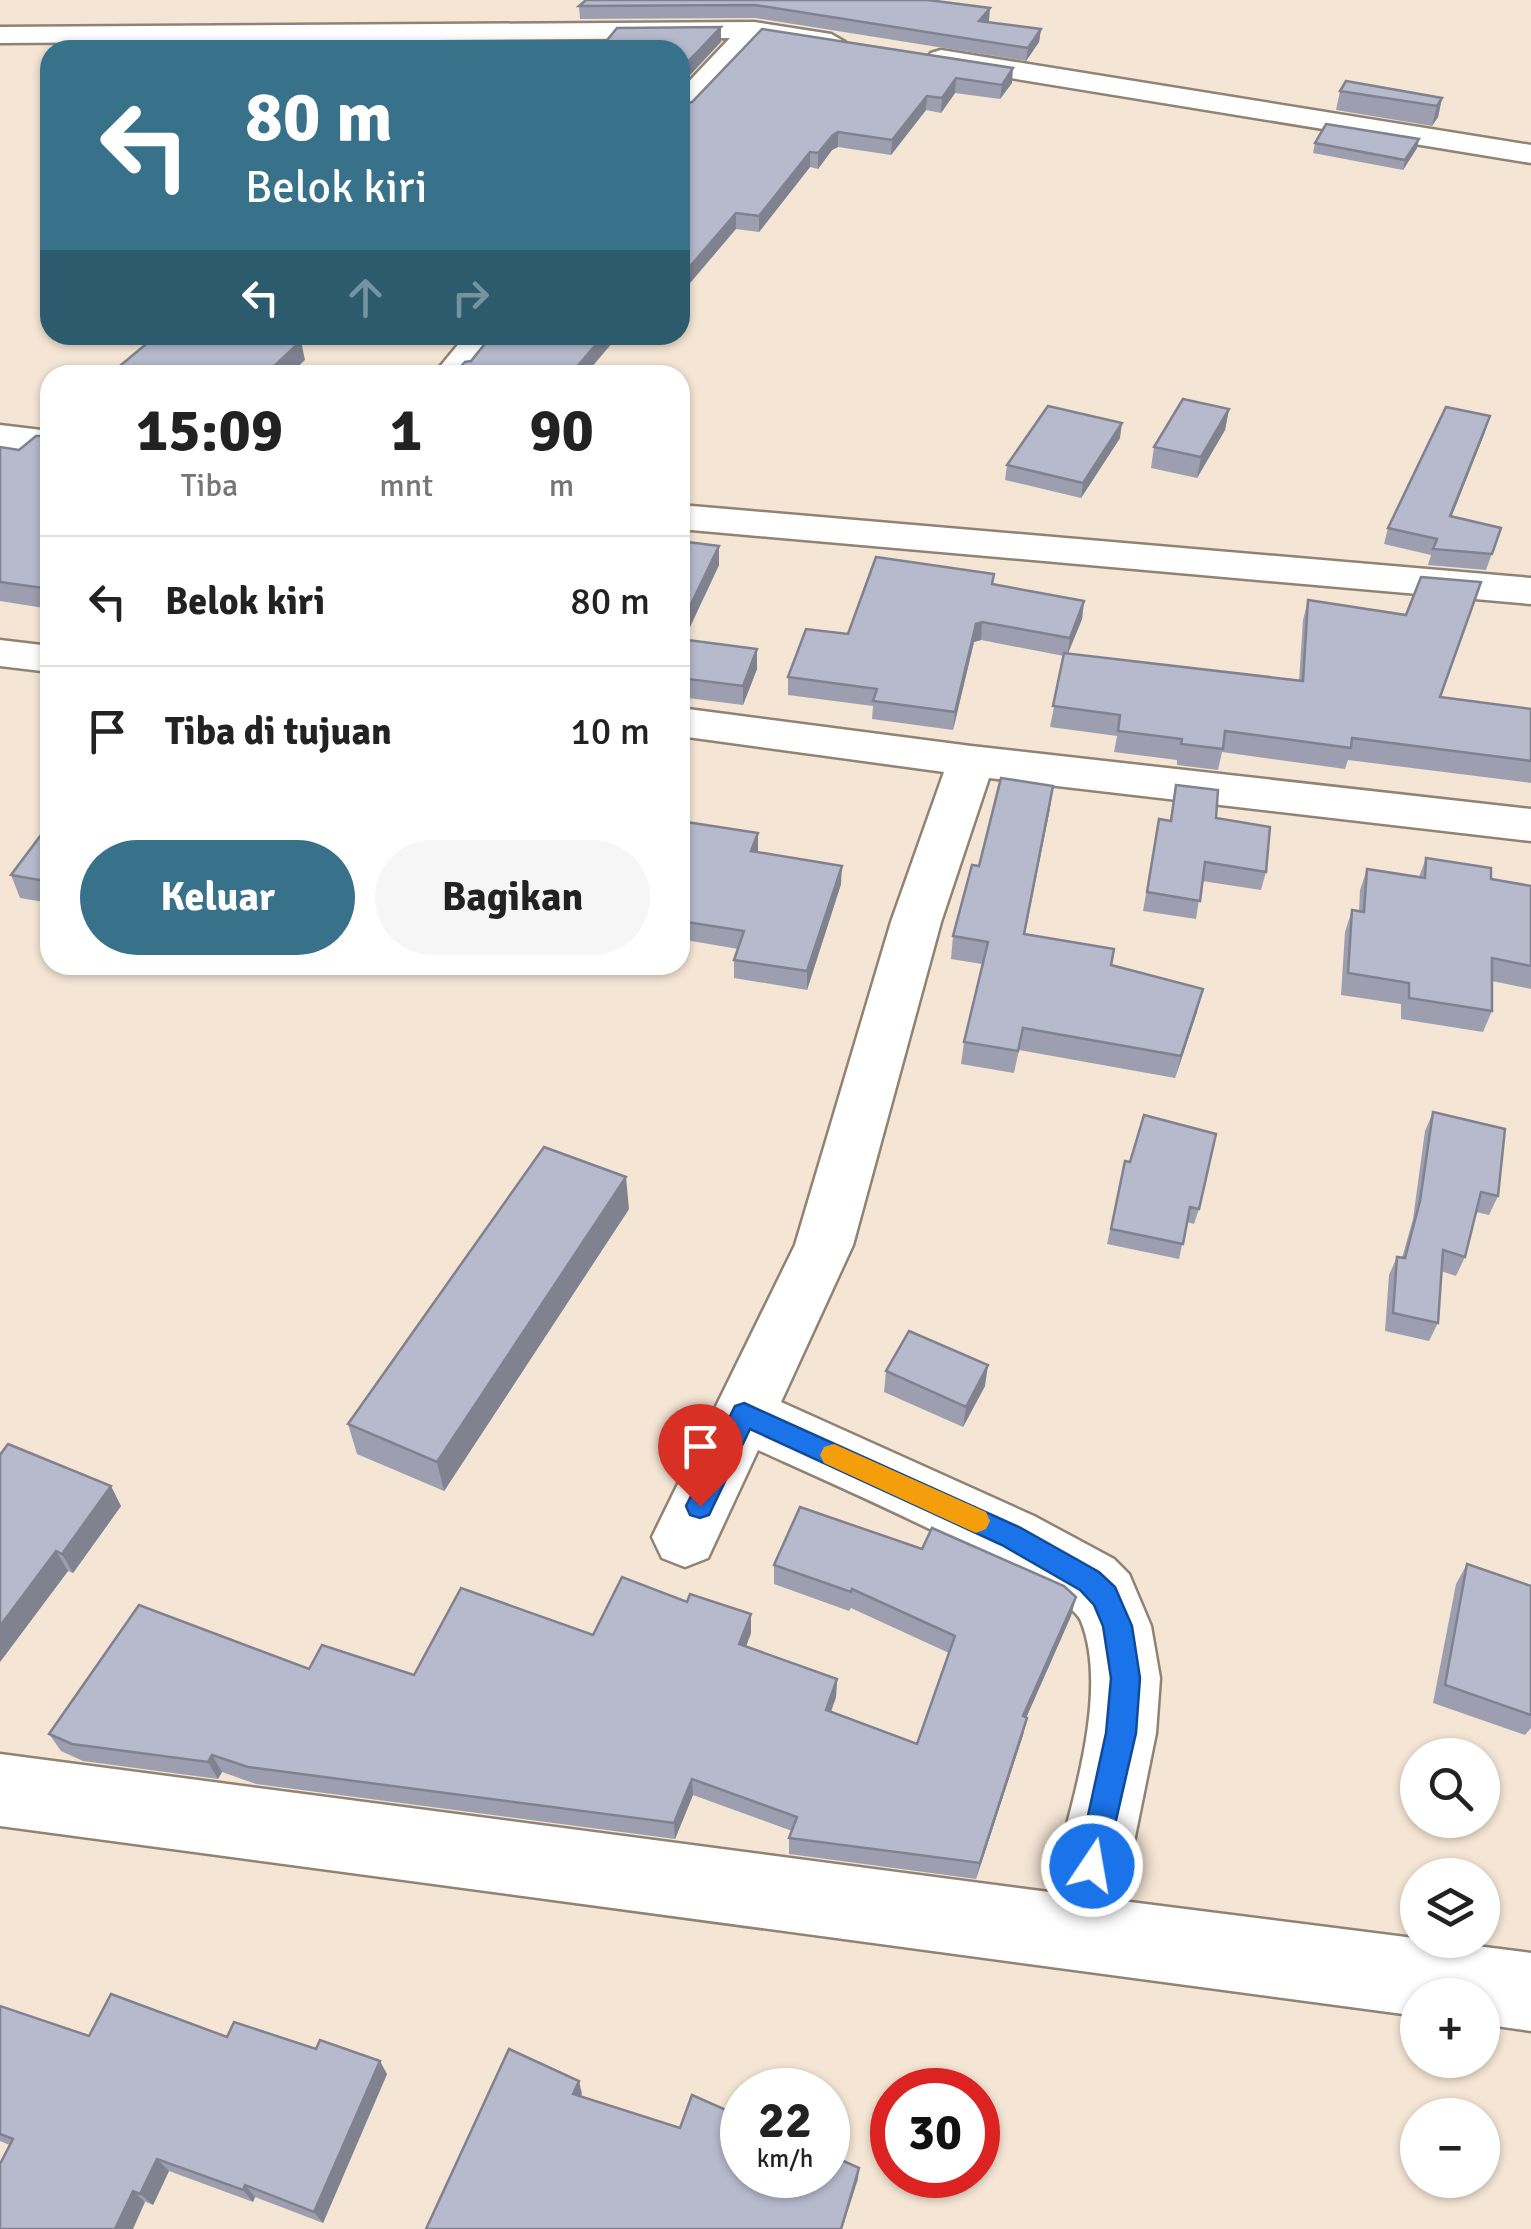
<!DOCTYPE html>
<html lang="id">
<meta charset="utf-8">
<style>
body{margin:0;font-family:Signika,sans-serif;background:#f6f6f6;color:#222;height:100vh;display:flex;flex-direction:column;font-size:38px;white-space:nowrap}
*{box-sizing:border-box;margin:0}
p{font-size:32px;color:#767676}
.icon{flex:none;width:55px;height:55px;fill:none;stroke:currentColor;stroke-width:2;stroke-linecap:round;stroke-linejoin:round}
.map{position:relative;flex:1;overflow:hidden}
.panel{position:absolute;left:40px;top:365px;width:650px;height:610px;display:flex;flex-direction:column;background:#fff;border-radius:30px;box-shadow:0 2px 8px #0004}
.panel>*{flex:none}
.guide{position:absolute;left:40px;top:40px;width:650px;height:305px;border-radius:30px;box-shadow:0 2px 8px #0004;background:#38728a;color:#fff;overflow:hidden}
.controls{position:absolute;left:1400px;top:1738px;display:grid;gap:20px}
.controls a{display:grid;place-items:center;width:100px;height:100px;border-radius:50%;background:#fff;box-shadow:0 2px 8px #0004;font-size:50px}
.speed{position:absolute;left:720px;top:2068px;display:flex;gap:20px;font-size:50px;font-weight:700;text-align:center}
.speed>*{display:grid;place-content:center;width:130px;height:130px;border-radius:50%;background:#fff;box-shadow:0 2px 8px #0004;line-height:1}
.speed small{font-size:25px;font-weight:400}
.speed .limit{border:15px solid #d22;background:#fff;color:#111}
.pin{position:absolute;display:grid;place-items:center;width:85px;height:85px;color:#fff;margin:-102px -42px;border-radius:50% 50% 50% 0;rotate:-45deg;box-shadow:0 0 10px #0007}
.pin .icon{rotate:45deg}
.me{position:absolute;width:110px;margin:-55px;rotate:12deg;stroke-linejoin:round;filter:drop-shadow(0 0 8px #0008)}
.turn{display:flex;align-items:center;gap:35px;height:210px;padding:0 40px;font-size:45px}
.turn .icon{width:130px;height:130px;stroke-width:2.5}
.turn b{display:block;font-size:70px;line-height:85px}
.lanes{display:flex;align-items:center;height:95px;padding:0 40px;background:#0003;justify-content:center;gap:50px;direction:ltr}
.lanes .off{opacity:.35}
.eta{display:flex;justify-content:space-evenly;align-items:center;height:170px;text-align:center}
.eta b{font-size:60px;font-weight:700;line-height:70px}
.cta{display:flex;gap:20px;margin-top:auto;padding:20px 40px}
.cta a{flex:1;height:115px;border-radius:60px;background:#38728a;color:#fff;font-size:40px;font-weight:700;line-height:115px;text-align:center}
.cta a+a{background:#f6f6f6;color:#222}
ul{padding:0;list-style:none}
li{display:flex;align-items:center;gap:30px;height:130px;padding:0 40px;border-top:2px solid #e0e0e0}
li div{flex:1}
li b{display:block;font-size:38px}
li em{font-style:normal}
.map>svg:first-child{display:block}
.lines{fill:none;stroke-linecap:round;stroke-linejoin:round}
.minor-casing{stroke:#918374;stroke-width:5}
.minor{fill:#fff;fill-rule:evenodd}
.wall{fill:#9d9fb0}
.shaded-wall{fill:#808290}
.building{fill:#b7b9cd;stroke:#808290;stroke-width:2.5}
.route{fill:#1a73e8;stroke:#114b97;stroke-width:2.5}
.slow{fill:#f59e0b}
</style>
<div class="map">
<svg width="1531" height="2229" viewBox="0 0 1531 2229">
<rect width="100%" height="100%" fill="#f4e5d4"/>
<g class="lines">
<defs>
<g id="minor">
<path d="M 754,22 L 831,34 L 845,42 L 831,50 L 761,39 L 690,114 L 680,117 L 680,91 L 730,38 L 0,43 L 0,27 Z"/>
<path d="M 941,50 L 1531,145 L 1531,163 L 931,65 L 927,59 L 931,53 Z"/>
<path d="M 466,335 L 503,335 L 470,375 L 433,375 Z"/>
<path d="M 0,425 L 50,431 L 50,453 L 0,447 Z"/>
<path d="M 680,505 L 1531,578 L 1531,604 L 680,529 Z"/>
<path d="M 0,640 L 50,646 L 50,672 L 0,666 Z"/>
<path d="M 680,708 L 971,746 L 1531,809 L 1531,841 L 989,778 L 941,922 L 853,1245 L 781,1402 L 1034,1516 L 1114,1559 L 1129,1574 L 1151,1626 L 1160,1678 L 1156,1733 L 1122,1901 L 1531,1953 L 1531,2031 L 1482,2024 L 1482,1995 L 1418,1995 L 1418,2016 L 0,1826 L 0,1754 L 1049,1892 C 1067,1817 1111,1695 1081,1621 C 1067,1585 808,1473 758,1450 L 708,1558 L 685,1567 L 662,1558 L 652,1537 L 795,1245 L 891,922 L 944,772 L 680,736 Z"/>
</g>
</defs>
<use href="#minor" class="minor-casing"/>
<use href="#minor" class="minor"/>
</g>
<g class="wall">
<path d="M 928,0 L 989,21 L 988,22 L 1041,29 L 1039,42 L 1026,61 L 755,18 L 580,19 L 579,6 Z"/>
<path d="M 762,29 L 1012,83 L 1000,99 L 955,93 L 941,113 L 926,110 L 891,155 L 838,147 L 832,150 L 818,169 L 810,167 L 759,232 L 736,229 L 692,102 Z"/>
<path d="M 1340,91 L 1442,98 L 1438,117 L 1432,126 L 1336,110 Z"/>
<path d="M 1419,139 L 1417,148 L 1403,170 L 1313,153 L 1315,143 Z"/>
<path d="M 1229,409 L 1225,430 L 1197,478 L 1151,468 L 1154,447 Z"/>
<path d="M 50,424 L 50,609 L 0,601 L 0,447 L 19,450 L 46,436 Z"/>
<path d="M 1485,432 L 1451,517 L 1501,528 L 1486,570 L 1428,565 L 1431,555 L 1384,544 L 1388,528 Z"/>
<path d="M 1120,438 L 1081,498 L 1005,480 L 1007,465 Z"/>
<path d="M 680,541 L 719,546 L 719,565 L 684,640 L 757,649 L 757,669 L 743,705 L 680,697 Z"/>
<path d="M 993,584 L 1084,601 L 1082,619 L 1068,653 L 1299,681 L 1303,620 L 1308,600 L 1440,697 L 1531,709 L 1531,783 L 1348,760 L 1345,769 L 1222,752 L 1218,770 L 1177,765 L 1177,760 L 1114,752 L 1117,736 L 1050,727 L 1064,656 L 981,640 L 974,642 L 953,730 L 872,719 L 873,706 L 788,695 L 788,677 L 848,634 Z"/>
<path d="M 1176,785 L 1216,818 L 1266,872 L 1261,890 L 1202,881 L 1196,919 L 1143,911 L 1159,819 L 1170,820 Z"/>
<path d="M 1050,808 L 1025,934 L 1111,965 L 1197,1012 L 1175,1078 L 1019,1050 L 1014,1073 L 961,1064 L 964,1042 L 982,964 L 951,959 L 953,936 L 979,866 Z"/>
<path d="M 680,821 L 841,884 L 807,990 L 734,978 L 734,960 L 738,949 L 680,939 Z"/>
<path d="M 50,823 L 50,903 L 20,898 L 11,875 Z"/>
<path d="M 1426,858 L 1491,879 L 1531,886 L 1531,989 L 1492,981 L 1492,1011 L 1483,1032 L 1401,1019 L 1401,1004 L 1341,995 L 1345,932 L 1352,910 L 1359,911 L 1360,890 L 1367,869 L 1419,877 Z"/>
<path d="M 1433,1112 L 1498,1196 L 1489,1215 L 1476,1212 L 1465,1257 L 1456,1276 L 1441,1271 L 1438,1323 L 1429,1341 L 1385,1331 L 1389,1275 L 1397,1257 L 1402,1258 L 1413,1219 L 1425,1131 Z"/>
<path d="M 1125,1161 L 1199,1209 L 1194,1224 L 1187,1222 L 1179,1259 L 1107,1244 Z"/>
<path d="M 629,1209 L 444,1491 L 357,1454 L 348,1424 Z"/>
<path d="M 886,1371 L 985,1386 L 963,1427 L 884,1392 Z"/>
<path d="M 0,1455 L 121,1506 L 73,1573 L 68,1571 L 0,1662 Z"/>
<path d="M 922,1549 L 1076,1597 L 1071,1616 L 1026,1718 L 1023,1735 L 976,1879 L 789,1854 L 789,1838 L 792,1831 L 693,1795 L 675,1839 L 256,1784 L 222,1772 L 218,1779 L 83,1761 L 61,1751 L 49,1734 L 309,1669 L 414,1675 L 593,1635 L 751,1633 L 746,1647 L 837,1679 L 836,1697 L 831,1712 L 917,1744 L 949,1653 L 851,1608 L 849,1611 L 774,1584 L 774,1565 Z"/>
<path d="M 1467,1564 L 1531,1586 L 1531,1728 L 1525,1735 L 1433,1703 L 1456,1584 Z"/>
<path d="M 0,2006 L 89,2036 L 227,2037 L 387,2074 L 323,2223 L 255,2197 L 253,2202 L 169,2171 L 153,2205 L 0,2141 Z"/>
</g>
<g class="shaded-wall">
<path d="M 990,8 L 989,21 L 978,34 L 979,21 Z"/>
<path d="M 721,27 L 721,42 L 680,86 L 680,70 Z"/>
<path d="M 1041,29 L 1039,42 L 1026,61 L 1028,48 Z"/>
<path d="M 1013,68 L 1012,83 L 1000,99 L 1002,85 Z"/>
<path d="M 956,78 L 955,93 L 941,113 L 942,98 Z"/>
<path d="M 927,96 L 926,110 L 891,155 L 892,140 Z"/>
<path d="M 1442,98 L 1438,117 L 1432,126 L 1437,106 Z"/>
<path d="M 838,132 L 838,147 L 832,150 L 818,169 L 818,153 L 833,135 Z"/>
<path d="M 1419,139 L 1417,148 L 1403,170 L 1405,160 Z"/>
<path d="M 810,152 L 810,167 L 759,232 L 759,216 Z"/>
<path d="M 736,213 L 736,229 L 680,295 L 680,278 Z"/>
<path d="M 604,335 L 619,335 L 585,375 L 570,375 Z"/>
<path d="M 301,341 L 305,360 L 289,375 L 271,369 Z"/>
<path d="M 1229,409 L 1225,430 L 1197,478 L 1201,457 Z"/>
<path d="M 1490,416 L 1485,432 L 1445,533 L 1450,516 Z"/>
<path d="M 1122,423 L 1120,438 L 1081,498 L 1083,483 Z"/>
<path d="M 719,546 L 719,565 L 680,648 L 680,627 Z"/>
<path d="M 1084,601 L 1082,619 L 1067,656 L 1070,638 Z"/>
<path d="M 982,622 L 981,640 L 974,642 L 953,730 L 955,712 L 976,624 Z"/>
<path d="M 757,649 L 757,669 L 743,705 L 743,686 Z"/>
<path d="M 1053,786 L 1050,808 L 1020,956 L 1024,934 Z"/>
<path d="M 758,833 L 758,852 L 751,870 L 751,851 Z"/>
<path d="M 842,866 L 841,884 L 807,990 L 807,971 Z"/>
<path d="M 1203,989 L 1197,1012 L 1175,1078 L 1181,1056 Z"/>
<path d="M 626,1177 L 629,1209 L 444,1491 L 437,1462 Z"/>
<path d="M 988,1365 L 985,1386 L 963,1427 L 966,1407 Z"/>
<path d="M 111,1486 L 121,1506 L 73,1573 L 62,1554 Z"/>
<path d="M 56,1551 L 68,1571 L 0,1662 L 0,1626 Z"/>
<path d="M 1076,1597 L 1071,1616 L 1019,1734 L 1023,1716 Z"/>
<path d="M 751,1614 L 751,1633 L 740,1662 L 739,1644 Z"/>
<path d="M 837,1679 L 836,1697 L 825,1727 L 826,1710 Z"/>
<path d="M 1027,1718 L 1023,1735 L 976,1879 L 980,1863 Z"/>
<path d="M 212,1755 L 222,1772 L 218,1779 L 208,1762 Z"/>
<path d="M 692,1779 L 693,1795 L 675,1839 L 674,1823 Z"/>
<path d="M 380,2061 L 387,2074 L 323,2223 L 314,2212 Z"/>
<path d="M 579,2081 L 582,2094 L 577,2107 L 573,2094 Z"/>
<path d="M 157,2159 L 169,2171 L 153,2205 L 140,2194 Z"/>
<path d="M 859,2168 L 858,2179 L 842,2229 L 841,2229 Z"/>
<path d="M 245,2185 L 255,2197 L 253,2202 L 243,2190 Z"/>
<path d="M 133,2191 L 145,2202 L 133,2229 L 115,2229 Z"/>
</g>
<g class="building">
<path d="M 586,0 L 928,0 L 990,8 L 979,21 L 1041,29 L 1028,48 L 755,5 L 579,6 Z"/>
<path d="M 721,27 L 680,70 L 680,50 L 599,50 L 617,28 Z"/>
<path d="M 762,29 L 1013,68 L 1002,85 L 956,78 L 942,98 L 927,96 L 892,140 L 838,132 L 833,135 L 818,153 L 810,152 L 759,216 L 736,213 L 680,278 L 680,105 L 692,102 Z"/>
<path d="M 1346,81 L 1442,98 L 1437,106 L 1340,91 Z"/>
<path d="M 1326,124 L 1419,139 L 1405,160 L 1315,143 Z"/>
<path d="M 157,335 L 272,335 L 301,341 L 271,369 L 302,375 L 109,375 Z"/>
<path d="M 492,335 L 604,335 L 570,375 L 453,375 L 465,362 L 471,361 Z"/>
<path d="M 1183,399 L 1229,409 L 1201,457 L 1154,447 Z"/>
<path d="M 1048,406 L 1122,423 L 1083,483 L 1007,465 Z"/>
<path d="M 1446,407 L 1490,416 L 1450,516 L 1501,528 L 1492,554 L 1433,549 L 1437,539 L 1388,528 Z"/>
<path d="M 50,424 L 50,589 L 0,582 L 0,447 L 19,450 L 36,436 L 46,436 L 48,426 Z"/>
<path d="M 680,541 L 719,546 L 680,627 Z"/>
<path d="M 876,557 L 994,574 L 992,584 L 1084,601 L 1070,638 L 982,622 L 976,624 L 955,712 L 873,701 L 877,689 L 788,677 L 806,629 L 848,634 Z"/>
<path d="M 1421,577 L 1481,582 L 1440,697 L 1531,709 L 1531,761 L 1352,738 L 1351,748 L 1225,731 L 1223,749 L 1181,744 L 1182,739 L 1118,731 L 1120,715 L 1053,706 L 1064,653 L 1303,681 L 1308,600 L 1406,615 Z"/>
<path d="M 680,639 L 757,649 L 743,686 L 680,678 Z"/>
<path d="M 1001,778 L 1053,786 L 1024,934 L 1114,949 L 1111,965 L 1203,989 L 1181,1056 L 1023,1028 L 1018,1051 L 964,1042 L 988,942 L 953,936 L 972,865 L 979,866 Z"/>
<path d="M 1176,785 L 1218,790 L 1216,818 L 1270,827 L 1266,872 L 1205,862 L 1200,901 L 1147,892 L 1159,819 L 1171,821 Z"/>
<path d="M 680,821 L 758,833 L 751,851 L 842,866 L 807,971 L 734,960 L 744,931 L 680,921 Z"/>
<path d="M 50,823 L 50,882 L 11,875 Z"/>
<path d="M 1426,858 L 1491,868 L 1491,879 L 1531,886 L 1531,966 L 1492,958 L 1492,1011 L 1409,998 L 1409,983 L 1348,973 L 1352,910 L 1364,912 L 1367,869 L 1425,878 Z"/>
<path d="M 1433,1112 L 1505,1129 L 1498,1196 L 1481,1192 L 1465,1257 L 1443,1250 L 1438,1323 L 1393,1313 L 1397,1257 L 1405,1258 L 1420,1201 Z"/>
<path d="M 1144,1115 L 1216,1134 L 1199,1209 L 1190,1207 L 1183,1244 L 1111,1229 L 1125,1161 L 1130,1162 Z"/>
<path d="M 544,1147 L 626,1177 L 437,1462 L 348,1424 Z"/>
<path d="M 909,1331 L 988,1365 L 966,1407 L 886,1371 Z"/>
<path d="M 8,1444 L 111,1486 L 62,1554 L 56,1551 L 0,1626 L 0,1455 Z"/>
<path d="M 800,1507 L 922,1549 L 932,1528 L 1064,1586 L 1076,1597 L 1023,1716 L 1027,1718 L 980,1863 L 789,1838 L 797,1817 L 692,1779 L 674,1823 L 248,1767 L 212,1755 L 208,1762 L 72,1744 L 49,1734 L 139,1605 L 309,1669 L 322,1645 L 414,1675 L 461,1588 L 593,1635 L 622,1577 L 687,1602 L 690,1594 L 751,1614 L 739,1644 L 837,1679 L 826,1710 L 917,1744 L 955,1636 L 852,1589 L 851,1592 L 774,1565 Z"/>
<path d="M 1467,1564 L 1531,1586 L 1531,1715 L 1445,1685 Z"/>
<path d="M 111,1994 L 227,2037 L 234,2022 L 316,2049 L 320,2040 L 380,2061 L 314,2212 L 245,2185 L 243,2190 L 157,2159 L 140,2194 L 133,2191 L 115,2229 L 0,2229 L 0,2164 L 13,2139 L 0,2134 L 0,2006 L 89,2036 Z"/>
<path d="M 509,2049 L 579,2081 L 573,2094 L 680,2128 L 692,2095 L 742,2117 L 742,2175 L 828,2175 L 828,2154 L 859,2168 L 841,2229 L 426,2229 Z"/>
</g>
<path class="route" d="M 744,1403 L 1021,1528 L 1099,1572 L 1115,1587 L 1132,1626 L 1140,1678 L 1136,1733 L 1103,1877 L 1092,1882 L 1082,1877 L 1077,1866 L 1106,1733 L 1111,1678 L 1103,1626 L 1094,1605 L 1080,1590 L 1002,1545 L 750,1429 L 709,1515 L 700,1518 L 690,1515 L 686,1506 L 690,1498 L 735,1406 Z"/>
<path class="slow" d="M 834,1444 L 986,1512 L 990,1521 L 986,1529 L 976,1533 L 967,1529 L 824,1463 L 820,1455 L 824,1447 Z"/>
</svg>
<div class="controls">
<a><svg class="icon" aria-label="search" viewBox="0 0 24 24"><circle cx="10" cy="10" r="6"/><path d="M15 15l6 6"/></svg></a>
<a><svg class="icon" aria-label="layers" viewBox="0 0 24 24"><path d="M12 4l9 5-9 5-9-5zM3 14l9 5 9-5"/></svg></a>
<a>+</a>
<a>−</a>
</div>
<div class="speed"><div>22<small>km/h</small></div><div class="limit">30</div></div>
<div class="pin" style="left:700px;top:1506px;background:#d93025"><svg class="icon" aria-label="arrive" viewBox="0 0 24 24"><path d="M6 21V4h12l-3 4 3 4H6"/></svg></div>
<svg class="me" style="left:1092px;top:1866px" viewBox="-20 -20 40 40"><circle r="17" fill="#1a73e8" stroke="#fff" stroke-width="3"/><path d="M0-11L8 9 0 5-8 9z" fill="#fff"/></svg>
<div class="guide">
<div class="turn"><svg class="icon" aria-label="left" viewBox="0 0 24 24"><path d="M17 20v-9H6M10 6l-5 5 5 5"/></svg><div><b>80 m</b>Belok kiri</div></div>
<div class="lanes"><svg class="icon" aria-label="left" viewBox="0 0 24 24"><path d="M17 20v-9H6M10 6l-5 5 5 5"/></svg><svg class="icon off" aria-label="ahead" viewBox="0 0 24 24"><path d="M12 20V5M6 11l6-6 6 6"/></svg><svg class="icon off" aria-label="right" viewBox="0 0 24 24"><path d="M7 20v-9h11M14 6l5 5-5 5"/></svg></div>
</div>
<section class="panel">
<div class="eta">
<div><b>15:09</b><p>Tiba</p></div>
<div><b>1</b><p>mnt</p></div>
<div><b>90</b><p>m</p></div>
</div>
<ul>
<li><svg class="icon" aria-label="left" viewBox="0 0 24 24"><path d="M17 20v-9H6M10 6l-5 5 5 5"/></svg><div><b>Belok kiri</b></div><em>80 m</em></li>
<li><svg class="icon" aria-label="arrive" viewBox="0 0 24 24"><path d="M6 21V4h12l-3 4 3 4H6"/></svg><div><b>Tiba di tujuan</b></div><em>10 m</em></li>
</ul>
<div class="cta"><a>Keluar</a><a>Bagikan</a></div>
</section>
</div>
